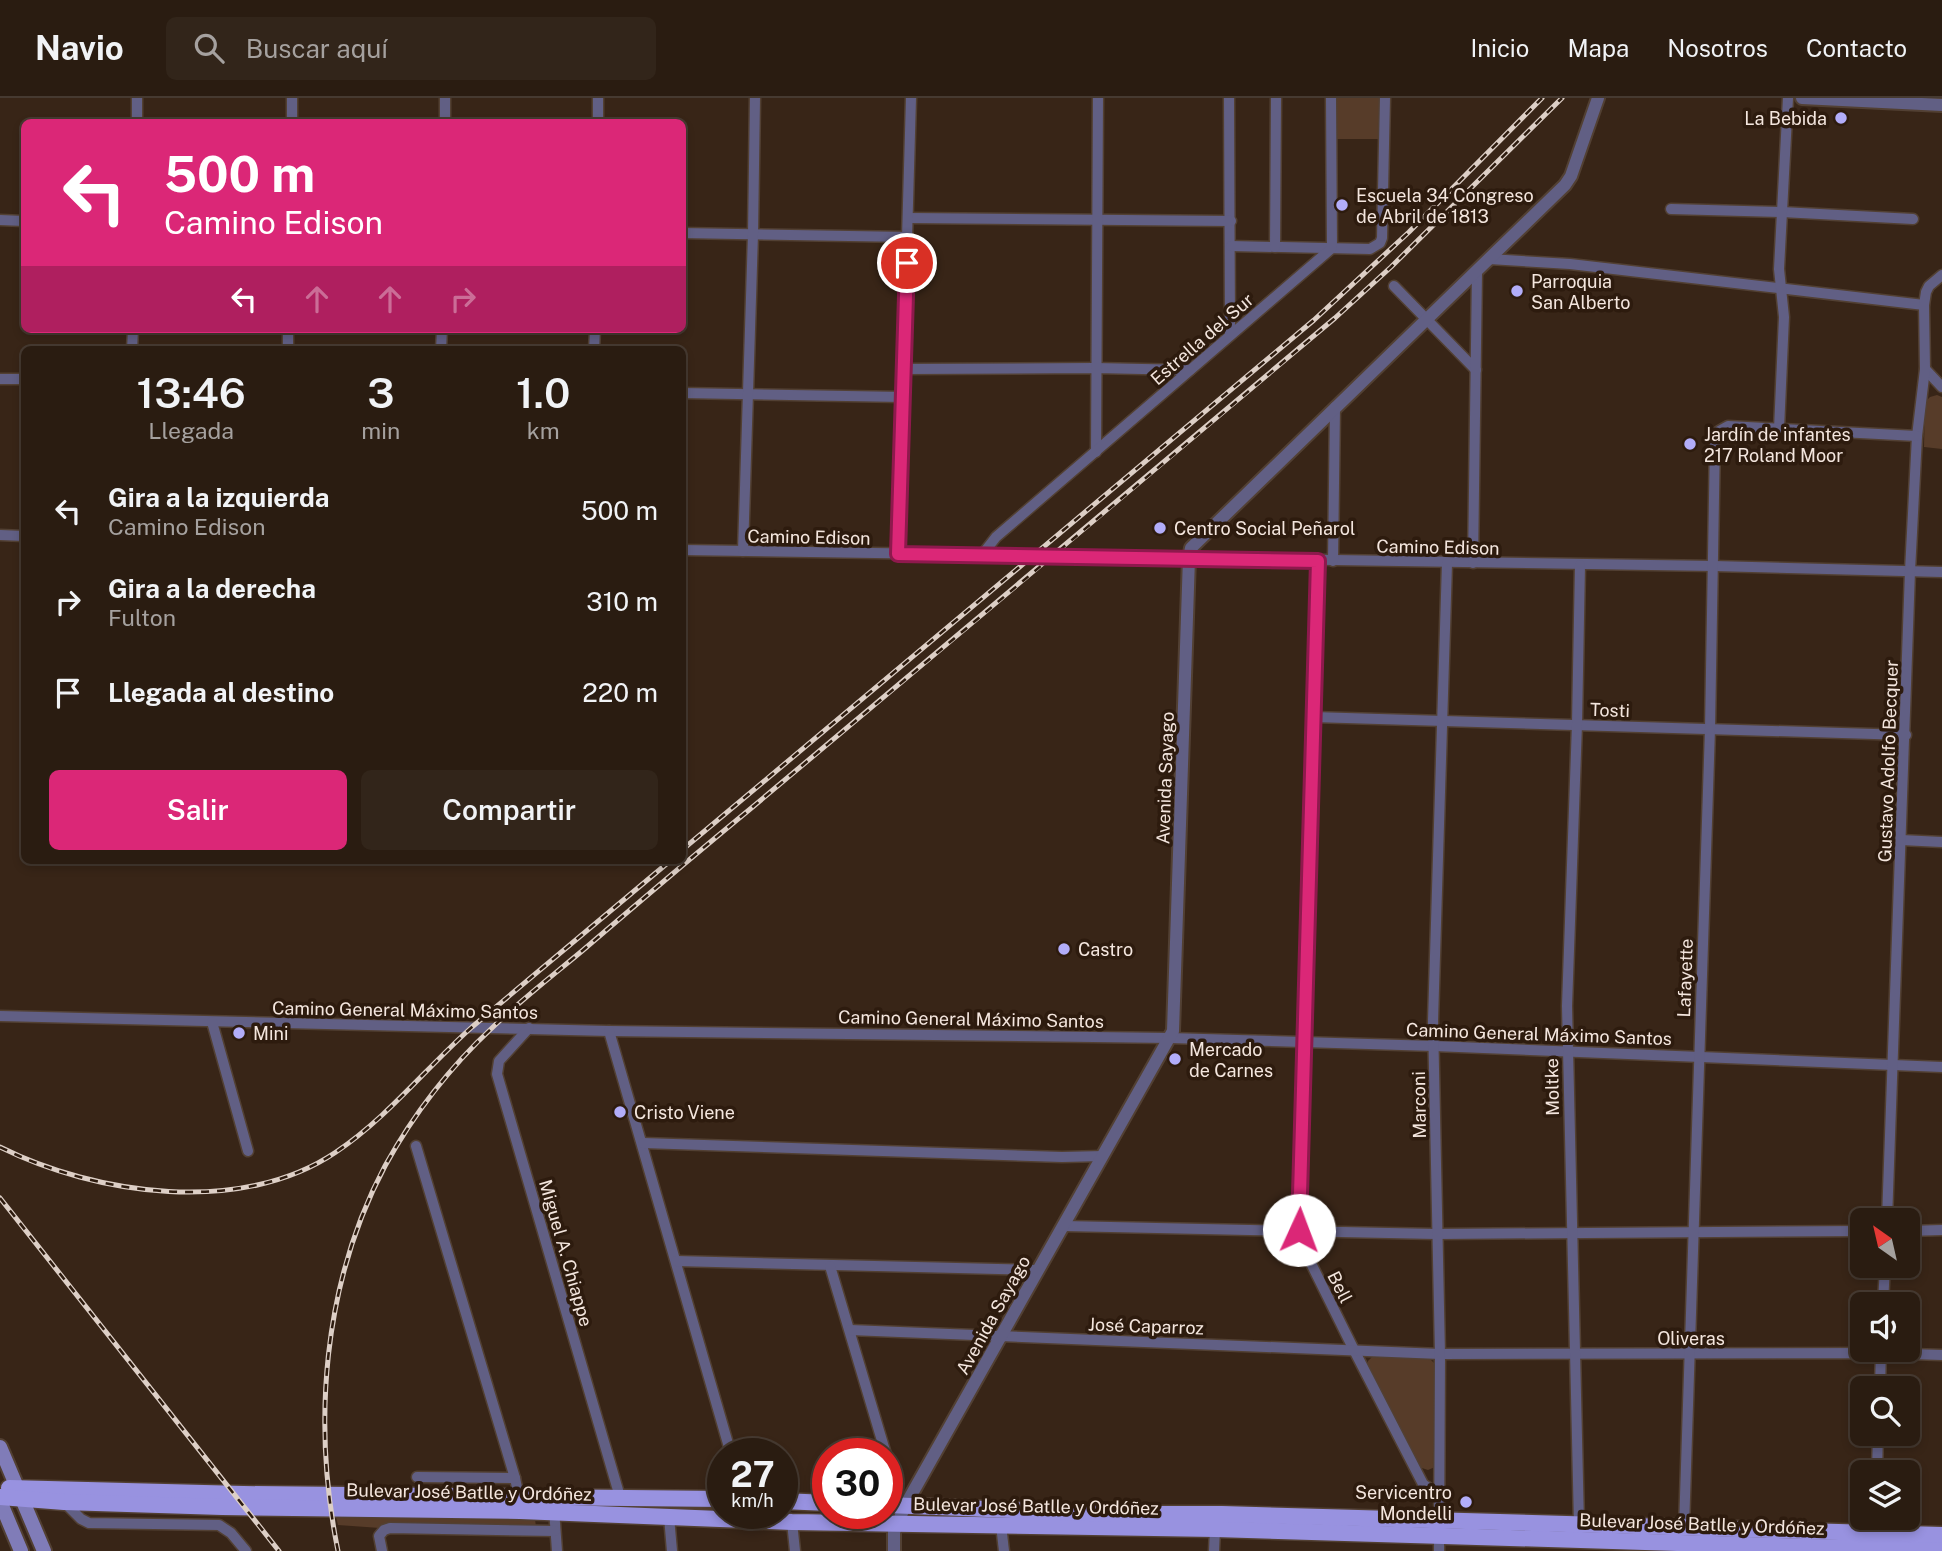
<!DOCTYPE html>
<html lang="es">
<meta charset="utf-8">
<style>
body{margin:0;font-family:"Public Sans",sans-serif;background:#32251a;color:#f1f3f6;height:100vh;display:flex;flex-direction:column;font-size:26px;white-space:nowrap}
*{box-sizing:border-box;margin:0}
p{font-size:23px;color:#a5a19f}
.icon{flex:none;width:38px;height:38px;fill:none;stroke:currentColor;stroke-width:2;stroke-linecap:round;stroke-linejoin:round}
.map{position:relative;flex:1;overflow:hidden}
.details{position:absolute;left:21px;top:248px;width:665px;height:518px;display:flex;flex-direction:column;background:#2a1c11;border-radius:10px;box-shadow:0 4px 10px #0003,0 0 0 2px #463a31}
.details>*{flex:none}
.hud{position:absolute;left:21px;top:21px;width:665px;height:214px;border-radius:10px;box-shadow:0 4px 10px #0003,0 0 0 2px #463a31;background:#db2777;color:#fff;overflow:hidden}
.needle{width:46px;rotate:326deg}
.buttons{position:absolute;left:1850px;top:1110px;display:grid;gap:14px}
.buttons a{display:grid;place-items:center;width:70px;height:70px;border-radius:10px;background:#2a1c11;box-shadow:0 4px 10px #0003,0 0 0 2px #463a31;font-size:35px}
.speed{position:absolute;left:707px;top:1340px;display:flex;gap:14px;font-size:35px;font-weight:700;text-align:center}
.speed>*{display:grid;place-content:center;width:91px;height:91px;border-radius:50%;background:#2a1c11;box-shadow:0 4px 10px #0003,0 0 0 2px #463a31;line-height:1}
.speed small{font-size:18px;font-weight:400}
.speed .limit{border:10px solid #d22;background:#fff;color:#111}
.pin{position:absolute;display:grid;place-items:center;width:60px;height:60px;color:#fff;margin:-30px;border:4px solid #fff;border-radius:50%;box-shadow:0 2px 7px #0007}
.me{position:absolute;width:77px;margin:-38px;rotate:2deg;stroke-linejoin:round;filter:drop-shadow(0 0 5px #0008)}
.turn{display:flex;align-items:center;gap:24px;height:147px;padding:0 28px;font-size:32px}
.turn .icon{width:91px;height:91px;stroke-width:2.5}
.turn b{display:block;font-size:49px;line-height:60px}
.lanes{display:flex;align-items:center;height:66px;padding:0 28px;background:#0003;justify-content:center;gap:35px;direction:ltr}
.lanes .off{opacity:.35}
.eta{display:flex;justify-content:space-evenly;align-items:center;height:119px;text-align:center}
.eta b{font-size:42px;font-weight:600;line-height:49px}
.primary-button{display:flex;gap:14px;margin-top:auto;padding:14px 28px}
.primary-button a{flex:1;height:80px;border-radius:10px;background:#db2777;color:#fff;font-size:28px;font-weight:600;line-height:80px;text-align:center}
.primary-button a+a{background:#32251a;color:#f1f3f6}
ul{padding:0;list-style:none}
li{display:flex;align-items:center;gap:21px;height:91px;padding:0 28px}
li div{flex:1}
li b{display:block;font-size:26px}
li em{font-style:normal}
header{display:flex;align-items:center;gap:42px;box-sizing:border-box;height:98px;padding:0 35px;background:#2a1c11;border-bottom:2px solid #463a31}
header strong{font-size:33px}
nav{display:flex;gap:38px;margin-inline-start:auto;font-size:24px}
.search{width:490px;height:63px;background:#32251a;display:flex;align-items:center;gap:18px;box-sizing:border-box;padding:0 24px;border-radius:10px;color:#a5a19f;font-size:26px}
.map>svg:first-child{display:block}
.green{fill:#573c29}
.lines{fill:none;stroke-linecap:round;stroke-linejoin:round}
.minor-casing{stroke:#524033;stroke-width:13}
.tertiary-casing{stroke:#524033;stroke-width:16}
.secondary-casing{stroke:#524033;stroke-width:18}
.primary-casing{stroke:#524033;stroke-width:19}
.minor{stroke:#615f84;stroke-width:10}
.tertiary{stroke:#615f84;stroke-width:12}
.secondary{stroke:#807cb8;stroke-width:14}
.primary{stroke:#9892e0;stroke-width:16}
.rail-casing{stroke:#ddcfc6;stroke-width:5}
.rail{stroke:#2d1b0e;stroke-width:2.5;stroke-dasharray:8;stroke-linecap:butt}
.route-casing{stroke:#8e194d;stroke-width:18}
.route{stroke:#db2777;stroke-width:12}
.poi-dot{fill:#b2adf9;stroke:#2d1b0e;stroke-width:2.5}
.labels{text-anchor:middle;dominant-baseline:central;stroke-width:7;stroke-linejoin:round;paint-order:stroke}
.poi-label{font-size:18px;fill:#f4e6de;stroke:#2d1b0e;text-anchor:start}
.street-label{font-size:18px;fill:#f4e6de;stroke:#2d1b0e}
</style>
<header>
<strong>Navio</strong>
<div class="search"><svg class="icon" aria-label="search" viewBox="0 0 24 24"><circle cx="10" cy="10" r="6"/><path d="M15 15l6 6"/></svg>Buscar aquí</div>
<nav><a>Inicio</a><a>Mapa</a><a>Nosotros</a><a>Contacto</a></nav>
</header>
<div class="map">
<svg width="1942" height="1453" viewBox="0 0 1942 1453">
<rect width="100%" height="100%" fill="#382517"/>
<g class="green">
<path d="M 1334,0 L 1382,0 L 1380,41 L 1334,41 Z"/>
<path d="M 1937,297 L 1942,299 L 1942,351 L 1924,349 L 1925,304 L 1930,299 Z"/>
<path d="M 1372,1259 L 1430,1261 L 1435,1266 L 1437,1365 L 1435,1369 L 1428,1372 L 1419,1369 L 1368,1271 L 1368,1263 Z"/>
<path d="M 619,1406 L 723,1408 L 723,1415 L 590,1410 Z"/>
<path d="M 336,1419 L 535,1421 L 536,1429 L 380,1430 L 338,1427 Z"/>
</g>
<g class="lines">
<defs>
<g id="minor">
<path d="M 1229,0 L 1230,237"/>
<path d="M 137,24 L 137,0"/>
<path d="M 292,24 L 292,0"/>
<path d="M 445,24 L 445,0"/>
<path d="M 598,24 L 598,0"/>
<path d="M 1671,111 L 1782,114 L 1913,121"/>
<path d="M 909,120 L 1231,123"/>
<path d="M 0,122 L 24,123"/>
<path d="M 682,135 L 908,139"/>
<path d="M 1231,148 L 1370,151 L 1380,145 L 1382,140 L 1385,0"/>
<path d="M 1275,149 L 1276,0"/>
<path d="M 1489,161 L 1570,166 L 1924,207"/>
<path d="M 1394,188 L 1476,272"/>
<path d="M 132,252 L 133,231"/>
<path d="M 288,252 L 288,231"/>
<path d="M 441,252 L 442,231"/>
<path d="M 594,252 L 595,231"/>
<path d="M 904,271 L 1095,270 L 1190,272"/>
<path d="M 1925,271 L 1942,289"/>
<path d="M 0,281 L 24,281"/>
<path d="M 682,295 L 903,299"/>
<path d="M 1779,331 L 1784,219 L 1779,171 L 1788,0"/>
<path d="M 1096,354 L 1098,0"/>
<path d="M 0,437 L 24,438"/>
<path d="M 682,452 L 1714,468 L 1942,474"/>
<path d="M 743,453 L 753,136 L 755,0"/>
<path d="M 898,456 L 911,0"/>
<path d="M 982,457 L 996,439 L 1332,150 L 1331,0"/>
<path d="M 1318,463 L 1298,1139 L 1354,1252 L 1423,1386 L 1440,1398"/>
<path d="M 1333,463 L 1335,309"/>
<path d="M 1473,465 L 1477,173"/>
<path d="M 1313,619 L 1906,637"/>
<path d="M 1901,742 L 1942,744"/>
<path d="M 0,918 L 609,933 L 1170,940 L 1434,948 L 1942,969"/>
<path d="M 212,924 L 248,1053"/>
<path d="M 529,930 L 499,963 L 497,976 L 620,1399"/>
<path d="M 609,933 L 731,1356"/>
<path d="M 643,1045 L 1062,1059 L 1103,1058"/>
<path d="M 416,1048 L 515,1380 L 520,1404"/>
<path d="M 1887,1122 L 1910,473 L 1917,338 L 1925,271 L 1924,207 L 1926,194 L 1929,188 L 1942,177"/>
<path d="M 1064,1128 L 1436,1136 L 1862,1133"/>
<path d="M 1908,1133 L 1942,1132"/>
<path d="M 676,1163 L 1037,1172"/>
<path d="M 830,1168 L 886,1356"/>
<path d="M 1883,1206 L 1885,1167"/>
<path d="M 850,1232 L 1440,1256 L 1881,1255 L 1942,1257"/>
<path d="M 1880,1290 L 1881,1251"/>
<path d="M 887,1360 L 896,1390"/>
<path d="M 1877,1374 L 1878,1335"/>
<path d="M 417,1379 L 515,1380"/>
<path d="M 64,1404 L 81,1421 L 89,1425 L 219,1427 L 231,1435 L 246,1453"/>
<path d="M 554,1411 L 557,1453"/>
<path d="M 669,1419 L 672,1453"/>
<path d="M 792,1424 L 795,1453"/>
<path d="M 1579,1426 L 1567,908 L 1577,626 L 1580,467"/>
<path d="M 1001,1427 L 1004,1453"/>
<path d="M 1684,1430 L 1710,631 L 1715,342 L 1719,333 L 1728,328 L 1917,338"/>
<path d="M 1875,1434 L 1875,1419"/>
<path d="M 382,1453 L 379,1438 L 384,1432 L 390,1430 L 555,1433"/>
<path d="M 1214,1453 L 1215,1431"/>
<path d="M 1439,1453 L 1440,1256 L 1433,923 L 1447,465"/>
</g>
<g id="tertiary">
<path d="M 1802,0 L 1942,7"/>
<path d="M 894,1453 L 894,1434 L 905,1408 L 1173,933 L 1189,460 L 1191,450 L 1565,87 L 1571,78 L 1598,0"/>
</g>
<g id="secondary">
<path d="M 0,1349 L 44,1453"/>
<path d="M 0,1403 L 21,1453"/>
</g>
<g id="primary">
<path d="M 9,1390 L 243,1396 L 723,1401"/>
<path d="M 0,1399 L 64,1404 L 222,1409 L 520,1413 L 792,1424 L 1215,1431 L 1809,1449 L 1942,1451"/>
<path d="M 782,1403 L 828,1405"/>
<path d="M 887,1407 L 1111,1416 L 1222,1416 L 1942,1437"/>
</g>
</defs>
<use href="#minor" class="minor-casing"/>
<use href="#tertiary" class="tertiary-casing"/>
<use href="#secondary" class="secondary-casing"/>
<use href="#primary" class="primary-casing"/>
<use href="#minor" class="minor"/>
<use href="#tertiary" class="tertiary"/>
<use href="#secondary" class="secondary"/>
<use href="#primary" class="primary"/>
<defs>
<g id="rail">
<path d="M 682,752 L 1314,222 L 1409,134 L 1542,0"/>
<path d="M 0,1049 C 96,1097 242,1118 336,1054 C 387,1020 426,970 472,929 L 670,763"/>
<path d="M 0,1100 L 279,1453"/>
<path d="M 338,1453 C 312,1325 323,1185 385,1068 C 413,1017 450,969 493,929 C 521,902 552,878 582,853 C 638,805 693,758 749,712 C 945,548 1141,385 1335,220 L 1391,169 L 1562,0"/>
</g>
</defs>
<use href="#rail" class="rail-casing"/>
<use href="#rail" class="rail"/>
</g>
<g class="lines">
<defs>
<path id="route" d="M 907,165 L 898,456 L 1318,463 L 1299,1132"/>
</defs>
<use href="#route" class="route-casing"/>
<use href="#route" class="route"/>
</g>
<g class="poi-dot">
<circle cx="1841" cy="20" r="7"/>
<circle cx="1342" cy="107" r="7"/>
<circle cx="1517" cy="193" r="7"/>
<circle cx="1690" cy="346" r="7"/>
<circle cx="1160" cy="430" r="7"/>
<circle cx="1064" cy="851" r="7"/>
<circle cx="239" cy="935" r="7"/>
<circle cx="1175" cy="961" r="7"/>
<circle cx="620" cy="1014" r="7"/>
<circle cx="1466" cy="1404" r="7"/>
</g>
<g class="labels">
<g class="poi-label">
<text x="1827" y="20" text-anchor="end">La Bebida</text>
<text x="1356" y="97">Escuela 34 Congreso<tspan x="1356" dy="21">de Abril de 1813</tspan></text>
<text x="1531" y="183">Parroquia<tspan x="1531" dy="21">San Alberto</tspan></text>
<text x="1704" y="336">Jardín de infantes<tspan x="1704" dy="21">217 Roland Moor</tspan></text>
<text x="1174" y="430">Centro Social Peñarol</text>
<text x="1078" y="851">Castro</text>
<text x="253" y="935">Mini</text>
<text x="1189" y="951">Mercado<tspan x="1189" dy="21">de Carnes</tspan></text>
<text x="634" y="1014">Cristo Viene</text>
<text x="1452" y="1394" text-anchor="end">Servicentro<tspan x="1452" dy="21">Mondelli</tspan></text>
</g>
<g class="street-label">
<text transform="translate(1202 241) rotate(-41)">Estrella del Sur</text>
<text transform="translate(809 439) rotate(1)">Camino Edison</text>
<text transform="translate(1438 449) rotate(1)">Camino Edison</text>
<text transform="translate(1610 612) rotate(2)">Tosti</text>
<text transform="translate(1888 663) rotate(-88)">Gustavo Adolfo Becquer</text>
<text transform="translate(1165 680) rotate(-88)">Avenida Sayago</text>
<text transform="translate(1685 880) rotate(-88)">Lafayette</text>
<text transform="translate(405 912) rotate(1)">Camino General Máximo Santos</text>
<text transform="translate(971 921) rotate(1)">Camino General Máximo Santos</text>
<text transform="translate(1539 936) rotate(2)">Camino General Máximo Santos</text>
<text transform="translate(1552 989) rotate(-91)">Moltke</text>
<text transform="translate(1419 1007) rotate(-91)">Marconi</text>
<text transform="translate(566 1155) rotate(74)">Miguel A. Chiappe</text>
<text transform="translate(1340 1189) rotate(63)">Bell</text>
<text transform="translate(993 1217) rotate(-61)">Avenida Sayago</text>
<text transform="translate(1146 1228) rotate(2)">José Caparroz</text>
<text x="1691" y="1240">Oliveras</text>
<text transform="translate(469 1394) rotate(1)">Bulevar José Batlle y Ordóñez</text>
<text transform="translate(1036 1408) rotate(1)">Bulevar José Batlle y Ordóñez</text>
<text transform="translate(1702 1426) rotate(2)">Bulevar José Batlle y Ordóñez</text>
</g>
</g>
</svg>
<div class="buttons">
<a><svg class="needle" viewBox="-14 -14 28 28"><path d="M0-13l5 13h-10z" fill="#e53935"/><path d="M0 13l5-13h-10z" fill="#a5a19f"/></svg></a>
<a><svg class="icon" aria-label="sound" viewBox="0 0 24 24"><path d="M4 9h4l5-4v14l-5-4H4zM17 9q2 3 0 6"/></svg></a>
<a><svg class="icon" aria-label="search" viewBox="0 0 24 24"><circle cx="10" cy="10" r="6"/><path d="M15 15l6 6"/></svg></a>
<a><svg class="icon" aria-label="layers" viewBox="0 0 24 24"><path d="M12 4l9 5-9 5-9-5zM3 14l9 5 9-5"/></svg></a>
</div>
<div class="speed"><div>27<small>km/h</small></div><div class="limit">30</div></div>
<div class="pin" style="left:907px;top:165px;background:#d93025"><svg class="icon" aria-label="arrive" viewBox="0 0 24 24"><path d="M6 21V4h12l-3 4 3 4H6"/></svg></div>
<svg class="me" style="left:1299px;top:1132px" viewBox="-20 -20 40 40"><circle r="19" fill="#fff"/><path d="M0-13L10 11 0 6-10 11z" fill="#db2777"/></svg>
<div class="hud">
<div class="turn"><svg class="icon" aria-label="left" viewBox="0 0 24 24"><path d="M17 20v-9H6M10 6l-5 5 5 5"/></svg><div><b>500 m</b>Camino Edison</div></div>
<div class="lanes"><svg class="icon" aria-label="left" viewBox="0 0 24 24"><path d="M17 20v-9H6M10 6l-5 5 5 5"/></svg><svg class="icon off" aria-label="ahead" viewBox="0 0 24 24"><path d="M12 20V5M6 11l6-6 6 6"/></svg><svg class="icon off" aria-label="ahead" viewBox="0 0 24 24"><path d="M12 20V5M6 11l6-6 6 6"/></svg><svg class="icon off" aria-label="right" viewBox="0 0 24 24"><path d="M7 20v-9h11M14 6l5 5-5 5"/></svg></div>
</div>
<section class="details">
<div class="eta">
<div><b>13:46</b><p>Llegada</p></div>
<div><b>3</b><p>min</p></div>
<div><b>1.0</b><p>km</p></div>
</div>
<ul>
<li><svg class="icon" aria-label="left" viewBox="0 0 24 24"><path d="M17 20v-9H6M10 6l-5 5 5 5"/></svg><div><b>Gira a la izquierda</b><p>Camino Edison</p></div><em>500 m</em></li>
<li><svg class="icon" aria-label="right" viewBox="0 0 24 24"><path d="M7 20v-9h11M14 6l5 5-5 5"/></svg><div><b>Gira a la derecha</b><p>Fulton</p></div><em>310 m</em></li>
<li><svg class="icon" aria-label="arrive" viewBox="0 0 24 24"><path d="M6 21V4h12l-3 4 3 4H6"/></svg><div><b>Llegada al destino</b></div><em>220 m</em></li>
</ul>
<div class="primary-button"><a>Salir</a><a>Compartir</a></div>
</section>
</div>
